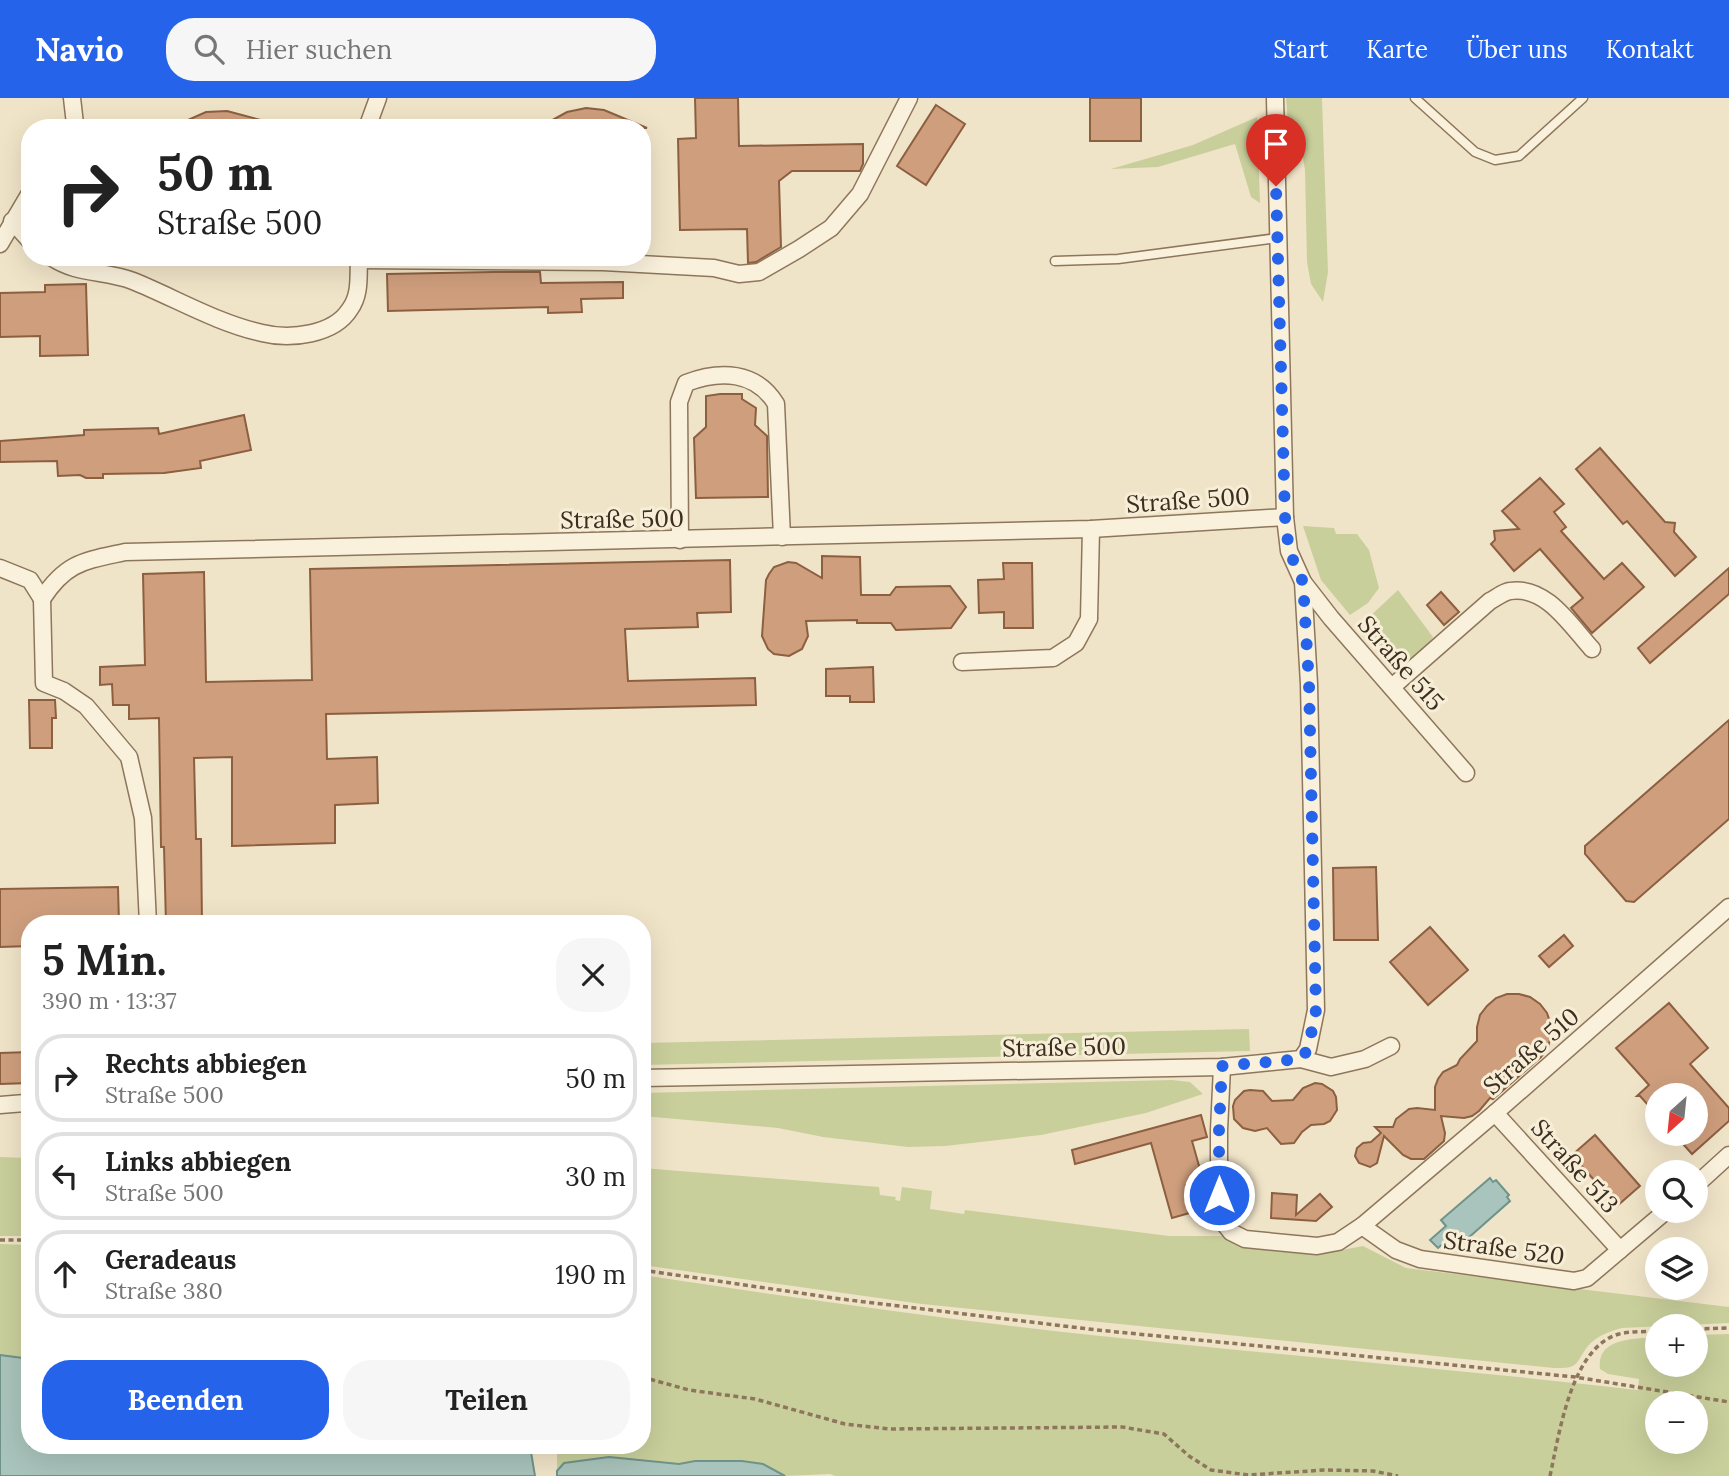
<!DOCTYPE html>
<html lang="de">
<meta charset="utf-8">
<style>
body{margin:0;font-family:Lora,serif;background:#f6f6f6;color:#222;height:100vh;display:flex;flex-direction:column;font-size:26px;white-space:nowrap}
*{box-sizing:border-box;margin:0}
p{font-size:23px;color:#767676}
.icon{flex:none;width:38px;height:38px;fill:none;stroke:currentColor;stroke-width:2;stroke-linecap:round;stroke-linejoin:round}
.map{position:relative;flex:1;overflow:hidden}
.details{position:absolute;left:21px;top:817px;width:630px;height:539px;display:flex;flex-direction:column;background:#fff;border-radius:28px;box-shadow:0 7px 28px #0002}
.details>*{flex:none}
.banner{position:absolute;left:21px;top:21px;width:630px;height:147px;border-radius:28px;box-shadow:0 7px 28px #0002;background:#fff;color:#222;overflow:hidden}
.needle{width:46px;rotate:207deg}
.tools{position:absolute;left:1645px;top:985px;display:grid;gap:14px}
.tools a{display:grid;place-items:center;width:63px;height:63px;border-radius:50%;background:#fff;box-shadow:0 7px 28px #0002;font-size:35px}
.pin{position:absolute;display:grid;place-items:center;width:60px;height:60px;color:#fff;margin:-72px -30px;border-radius:50% 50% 50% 0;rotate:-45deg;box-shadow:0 0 7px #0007}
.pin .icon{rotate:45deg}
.me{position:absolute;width:77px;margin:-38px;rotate:0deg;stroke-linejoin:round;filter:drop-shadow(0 0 5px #0008)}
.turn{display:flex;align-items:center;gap:24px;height:147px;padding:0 21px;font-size:32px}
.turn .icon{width:91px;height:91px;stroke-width:2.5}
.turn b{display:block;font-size:49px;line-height:60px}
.round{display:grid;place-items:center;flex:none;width:74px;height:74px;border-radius:28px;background:#f6f6f6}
.summary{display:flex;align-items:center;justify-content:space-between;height:119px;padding:0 21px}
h1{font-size:42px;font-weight:800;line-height:52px}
.button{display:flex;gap:14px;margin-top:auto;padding:14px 21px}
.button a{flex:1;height:80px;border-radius:28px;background:#2563eb;color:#fff;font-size:28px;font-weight:800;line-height:80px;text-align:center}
.button a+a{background:#f6f6f6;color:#222}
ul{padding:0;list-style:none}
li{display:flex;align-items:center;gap:21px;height:88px;margin:0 14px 10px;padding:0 7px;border:4px solid #e0e0e0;border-radius:28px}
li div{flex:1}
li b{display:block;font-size:26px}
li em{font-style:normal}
header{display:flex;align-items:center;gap:42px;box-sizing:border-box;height:98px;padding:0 35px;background:#2563eb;color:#fff}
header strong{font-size:33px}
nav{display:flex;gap:38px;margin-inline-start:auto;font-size:24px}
.search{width:490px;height:63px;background:#f6f6f6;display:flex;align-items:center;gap:18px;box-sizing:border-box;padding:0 24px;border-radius:28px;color:#767676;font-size:26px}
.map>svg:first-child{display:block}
.green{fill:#c9cf9b;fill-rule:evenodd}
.water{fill:#a9c4bc;stroke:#6f938a;stroke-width:2}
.building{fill:#cf9f7d;stroke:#8d5f41;stroke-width:2}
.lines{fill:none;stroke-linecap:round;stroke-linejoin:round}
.service-casing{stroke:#8d765c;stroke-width:11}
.minor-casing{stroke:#8d765c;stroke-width:19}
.path{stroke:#8d765c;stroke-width:3.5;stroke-dasharray:5 3.5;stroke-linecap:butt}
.service{stroke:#faf1dc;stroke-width:8}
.minor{stroke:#faf1dc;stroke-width:16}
.route{stroke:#2563eb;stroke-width:12;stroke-dasharray:0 21.6}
.labels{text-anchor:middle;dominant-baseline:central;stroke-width:6;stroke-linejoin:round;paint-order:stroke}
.street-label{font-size:24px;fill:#3d2e20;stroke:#f7eed8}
</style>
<header>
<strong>Navio</strong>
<div class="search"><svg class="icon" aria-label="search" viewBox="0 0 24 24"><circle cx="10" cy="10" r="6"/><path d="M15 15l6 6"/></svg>Hier suchen</div>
<nav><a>Start</a><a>Karte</a><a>Über uns</a><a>Kontakt</a></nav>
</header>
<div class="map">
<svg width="1729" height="1378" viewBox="0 0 1729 1378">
<rect width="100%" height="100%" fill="#f0e4c8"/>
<g class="green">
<path d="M 1286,0 L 1322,0 L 1328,174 L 1323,204 L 1311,186 L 1307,164 L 1305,72 L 1303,60 L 1289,35 Z"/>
<path d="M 1257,19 L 1260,105 L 1251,99 L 1235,46 L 1158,69 L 1111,71 L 1193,47 Z"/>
<path d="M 1303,428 L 1334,430 L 1336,436 L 1357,436 L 1369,452 L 1379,490 L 1368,505 L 1350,517 L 1321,482 Z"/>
<path d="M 1398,492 L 1433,539 C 1425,557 1408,564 1389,561 L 1363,531 L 1367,521 Z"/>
<path d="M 1249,931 L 1250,953 L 642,967 L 642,945 Z"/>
<path d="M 1172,982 L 1190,984 L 1203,996 L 1146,1015 L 1041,1037 L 945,1048 L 908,1049 L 823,1039 L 778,1030 L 642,1018 L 642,995 Z"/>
<path d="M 0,1059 L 30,1060 L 30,1138 L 0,1138 Z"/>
<path d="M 642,1070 L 879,1089 L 880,1097 L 896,1099 L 895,1102 L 900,1103 L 902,1089 L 932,1093 L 930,1111 L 964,1116 L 965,1112 L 1169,1138 L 1224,1138 L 1250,1149 L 1262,1151 L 1320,1156 L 1363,1148 L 1406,1170 L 1729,1209 L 1729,1225 L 1622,1230 C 1610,1233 1596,1238 1588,1248 C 1575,1265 1580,1271 1554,1270 L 922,1206 L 642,1167 Z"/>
<path d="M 0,1146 L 30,1147 L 30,1261 L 0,1257 Z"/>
<path d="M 642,1177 C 782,1198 922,1218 1063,1234 C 1254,1255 1446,1270 1638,1292 L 1639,1281 L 1608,1276 L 1600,1271 C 1596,1239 1636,1241 1657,1239 L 1657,1267 L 1696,1267 L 1696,1237 L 1729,1236 L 1729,1378 L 835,1378 L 830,1376 L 785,1378 L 763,1366 L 724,1362 L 695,1363 L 679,1366 L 609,1359 L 564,1365 L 557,1373 L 557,1348 L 642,1348 ZM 1657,1306 L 1696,1306 L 1696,1344 L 1657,1344 Z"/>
</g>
<g class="water">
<path d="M 1490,1080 L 1493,1084 L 1496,1082 L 1509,1097 L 1507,1099 L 1510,1103 L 1458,1149 L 1451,1139 L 1438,1150 L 1430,1142 L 1446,1128 L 1441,1122 Z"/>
<path d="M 0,1257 L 30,1261 L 30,1348 L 530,1348 L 535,1378 L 0,1378 Z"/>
<path d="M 609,1359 L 679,1366 L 695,1363 L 742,1363 L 763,1366 L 785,1378 L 557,1378 L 557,1373 L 564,1365 Z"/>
</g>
<g class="building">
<path d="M 695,0 L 738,0 L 739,48 L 863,46 L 863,66 L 860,73 L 792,73 L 779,83 L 781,149 L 756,164 L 748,165 L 747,131 L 680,132 L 678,41 L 696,40 Z"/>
<rect x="1090" y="0" width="51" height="43"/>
<path d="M 936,7 L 965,26 L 926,87 L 897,68 Z"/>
<path d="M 586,10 L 604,12 L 647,30 L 538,30 L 567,14 Z"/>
<path d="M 227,13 L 272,25 L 271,30 L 170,30 L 206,14 Z"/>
<path d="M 493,174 L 540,174 L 541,185 L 623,184 L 623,200 L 581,201 L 582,214 L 548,215 L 548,209 L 388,213 L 387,176 Z"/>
<path d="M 86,186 L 88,257 L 40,258 L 40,238 L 0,239 L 0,195 L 45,194 L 45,187 Z"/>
<path d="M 720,296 L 742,296 L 742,301 L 756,310 L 755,327 L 767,338 L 768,399 L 696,400 L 694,340 L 706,329 L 706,298 Z"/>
<path d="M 244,317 L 251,352 L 200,363 L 201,370 L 164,375 L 103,376 L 103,380 L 86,380 L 80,377 L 58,378 L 57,363 L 0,364 L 0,343 L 84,337 L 84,332 L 158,330 L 159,336 Z"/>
<path d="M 1600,350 L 1665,424 L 1675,425 L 1674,434 L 1696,459 L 1675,478 L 1627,423 L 1623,426 L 1576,371 Z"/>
<path d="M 1540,380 L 1564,406 L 1554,414 L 1566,429 L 1561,433 L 1604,481 L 1622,465 L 1644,489 L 1592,535 L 1571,510 L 1583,500 L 1540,451 L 1514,473 L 1491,446 L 1495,442 L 1494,433 L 1519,431 L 1502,413 Z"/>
<path d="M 822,458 L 860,459 L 861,497 L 890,497 L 896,489 L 950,488 L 966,509 L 951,530 L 896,532 L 891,525 L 857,525 L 857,522 L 806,523 L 808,538 L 802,551 L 789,558 L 774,556 L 768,551 L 762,538 L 766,482 L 769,476 L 774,469 L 788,464 L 796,465 L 822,480 Z"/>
<path d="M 730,462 L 731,514 L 697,515 L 698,529 L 625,531 L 628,583 L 755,580 L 756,607 L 326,616 L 327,661 L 377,659 L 378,705 L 335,707 L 335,745 L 232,748 L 232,659 L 194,660 L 196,741 L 201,741 L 202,826 L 166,826 L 164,749 L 161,749 L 159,620 L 129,621 L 129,607 L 113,607 L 112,586 L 100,587 L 100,569 L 145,567 L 143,476 L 204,474 L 206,584 L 312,582 L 310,471 Z"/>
<path d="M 1003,465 L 1032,465 L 1033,530 L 1004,530 L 1004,514 L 979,515 L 978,482 L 1004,481 Z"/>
<path d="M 1729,470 L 1729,496 L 1650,565 L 1638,550 Z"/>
<path d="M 1441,494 L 1459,514 L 1444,527 L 1427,507 Z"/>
<path d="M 873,569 L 874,604 L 850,604 L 850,598 L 826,598 L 826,571 Z"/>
<path d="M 29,602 L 55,602 L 56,620 L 52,620 L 52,650 L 30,650 Z"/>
<path d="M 1729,622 L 1729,721 L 1634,804 L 1626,803 L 1585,756 L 1585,748 Z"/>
<path d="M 1376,769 L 1378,842 L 1334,842 L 1333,770 Z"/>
<path d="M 118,789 L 119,826 L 30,826 L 30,848 L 0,849 L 0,791 Z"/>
<path d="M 1430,829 L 1468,872 L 1428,907 L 1390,864 Z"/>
<path d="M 1564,837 L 1573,848 L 1549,869 L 1539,858 Z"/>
<path d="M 1507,896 L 1519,896 L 1530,899 L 1540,906 L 1547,915 L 1551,927 L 1551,938 L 1548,949 L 1541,959 L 1493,1001 L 1490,1000 L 1479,1013 L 1472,1018 L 1464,1020 L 1441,1018 L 1445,1035 L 1444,1043 L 1424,1061 L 1411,1061 L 1403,1057 L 1384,1038 L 1377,1065 L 1370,1069 L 1359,1065 L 1355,1058 L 1357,1050 L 1363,1045 L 1371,1044 L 1381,1035 L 1375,1029 L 1393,1029 L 1396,1021 L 1409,1011 L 1417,1010 L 1435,1012 L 1435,989 L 1438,981 L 1443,974 L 1457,967 L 1460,961 L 1477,943 L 1477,929 L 1480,917 L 1487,908 L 1496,900 Z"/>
<path d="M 1669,905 L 1708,950 L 1690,966 L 1729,1010 L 1729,1023 L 1692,1056 L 1674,1036 L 1696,1036 L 1696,998 L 1657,998 L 1657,1017 L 1640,998 L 1637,998 L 1649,987 L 1616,950 Z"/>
<path d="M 30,954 L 30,985 L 0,986 L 0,955 Z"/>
<path d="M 1315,985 L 1322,986 L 1333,993 L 1336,999 L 1337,1012 L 1330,1023 L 1324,1026 L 1311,1027 L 1302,1034 L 1294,1045 L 1281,1046 L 1267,1030 L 1255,1033 L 1243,1030 L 1234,1021 L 1233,1008 L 1235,1002 L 1244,993 L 1250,992 L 1263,993 L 1272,1003 L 1293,1002 L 1303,990 Z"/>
<path d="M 1201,1017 L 1207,1039 L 1192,1043 L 1203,1082 L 1186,1087 L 1193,1114 L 1172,1120 L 1151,1045 L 1075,1066 L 1072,1052 Z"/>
<path d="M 1595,1037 L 1640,1088 L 1617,1108 L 1572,1057 Z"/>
<path d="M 1272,1095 L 1297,1097 L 1296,1117 L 1320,1096 L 1332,1109 L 1316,1123 L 1271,1120 Z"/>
</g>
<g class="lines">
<defs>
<g id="service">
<path d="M 1415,0 L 1475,54 L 1495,62 L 1519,58 L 1583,0"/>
<path d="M 1055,163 L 1118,161 L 1277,140"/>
</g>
<g id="minor">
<path d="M 72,30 L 75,26 L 72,0"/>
<path d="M 367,30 L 378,0"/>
<path d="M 12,123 L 30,143"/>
<path d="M 0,146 L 30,95"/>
<path d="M 51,159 C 77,177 104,172 133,183 C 175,200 217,225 262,235 C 290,242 334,237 350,211 C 361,196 358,177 359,159"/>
<path d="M 359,162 L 603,164 L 714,170 L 739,176 L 759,174 L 799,151 L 831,130 L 860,96 L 909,0"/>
<path d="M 680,442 L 679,304 L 686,285 C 720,272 756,273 776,306 L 782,439"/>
<path d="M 0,470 L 30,482 L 42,501"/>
<path d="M 1303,484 L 1331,520 L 1466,675"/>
<path d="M 42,501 C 66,464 84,463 125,454 L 1091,431 L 1285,419"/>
<path d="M 42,501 L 44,585 L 64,593 L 86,608 L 129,659 L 143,720 L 148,826"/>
<path d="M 962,564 L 1053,560 L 1076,545 L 1089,521 L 1091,431"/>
<path d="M 1392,589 L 1490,503 C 1496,500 1503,494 1510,493 C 1546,487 1571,528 1592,551"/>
<path d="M 1301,961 L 1331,969 L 1365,961 L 1391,948"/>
<path d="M 1222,969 L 1219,1032 L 1219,1119 L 1231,1134 L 1245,1141 L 1317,1148 L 1338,1144 L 1362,1128 L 1495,1015 L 1729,809"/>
<path d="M 642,980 L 1222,969 L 1301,961 L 1308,951 L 1316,912 L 1309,586 L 1303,484 L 1289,453 L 1285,419 L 1275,0"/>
<path d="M 0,1007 L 25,1005 L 30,1001"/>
<path d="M 1495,1015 L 1620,1152"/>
<path d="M 1696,1087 L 1729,1057"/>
<path d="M 1362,1128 L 1396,1152 L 1420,1161 L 1574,1183 L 1587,1180 L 1666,1113"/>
</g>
</defs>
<use href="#service" class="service-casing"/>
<use href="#minor" class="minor-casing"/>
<g class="path">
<path d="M 0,1142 L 30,1142"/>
<path d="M 642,1172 L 841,1201 L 1097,1232 L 1575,1279 L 1729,1304"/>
<path d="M 1696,1231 L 1729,1230"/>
<path d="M 642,1279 L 689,1292 L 755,1301 L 845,1326 L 889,1331 L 1122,1329 L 1164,1336 L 1189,1358 L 1211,1372 L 1248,1377 L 1325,1372 L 1373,1373 L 1398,1378"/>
<path d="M 1550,1378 C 1559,1337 1571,1249 1619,1236 C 1631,1233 1645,1234 1657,1233"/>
</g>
<use href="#service" class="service"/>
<use href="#minor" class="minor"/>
</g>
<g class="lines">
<path class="route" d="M 1219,1097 L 1219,1032 L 1222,968 L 1301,961 L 1308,951 L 1316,912 L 1309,586 L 1303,484 L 1289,453 L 1285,419 L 1276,88"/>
</g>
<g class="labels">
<g class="street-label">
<text transform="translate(1188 402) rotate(-4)">Straße 500</text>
<text transform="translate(622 421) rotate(-1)">Straße 500</text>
<text transform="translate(1401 565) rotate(49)">Straße 515</text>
<text transform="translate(1064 949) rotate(-1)">Straße 500</text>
<text transform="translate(1531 953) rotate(-41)">Straße 510</text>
<text transform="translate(1575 1068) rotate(48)">Straße 513</text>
<text transform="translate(1504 1150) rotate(8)">Straße 520</text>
</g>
</g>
</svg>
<div class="tools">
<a><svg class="needle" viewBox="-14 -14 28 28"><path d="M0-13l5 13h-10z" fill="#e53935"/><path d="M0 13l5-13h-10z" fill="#767676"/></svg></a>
<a><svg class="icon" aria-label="search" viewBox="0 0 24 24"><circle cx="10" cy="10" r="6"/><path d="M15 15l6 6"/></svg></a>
<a><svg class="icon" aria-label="layers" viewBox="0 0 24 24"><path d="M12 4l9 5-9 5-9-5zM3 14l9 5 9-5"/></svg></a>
<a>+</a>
<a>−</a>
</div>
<div class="pin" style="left:1276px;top:88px;background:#d93025"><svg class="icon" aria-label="arrive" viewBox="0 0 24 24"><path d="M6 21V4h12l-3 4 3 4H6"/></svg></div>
<svg class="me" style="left:1219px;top:1097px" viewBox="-20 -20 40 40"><circle r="17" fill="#2563eb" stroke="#fff" stroke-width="3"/><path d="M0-11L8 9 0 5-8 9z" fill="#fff"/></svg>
<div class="banner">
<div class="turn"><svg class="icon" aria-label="right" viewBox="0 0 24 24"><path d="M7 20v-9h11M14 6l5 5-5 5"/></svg><div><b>50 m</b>Straße 500</div></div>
</div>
<section class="details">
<div class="summary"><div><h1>5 Min.</h1><p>390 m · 13:37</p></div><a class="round"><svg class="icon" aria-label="close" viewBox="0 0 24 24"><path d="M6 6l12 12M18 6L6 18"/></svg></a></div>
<ul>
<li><svg class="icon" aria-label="right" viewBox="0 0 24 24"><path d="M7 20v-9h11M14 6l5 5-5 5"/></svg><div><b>Rechts abbiegen</b><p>Straße 500</p></div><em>50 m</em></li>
<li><svg class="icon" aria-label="left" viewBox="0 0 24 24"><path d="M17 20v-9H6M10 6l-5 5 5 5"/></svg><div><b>Links abbiegen</b><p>Straße 500</p></div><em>30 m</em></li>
<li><svg class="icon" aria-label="ahead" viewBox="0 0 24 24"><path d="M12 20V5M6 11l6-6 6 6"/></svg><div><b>Geradeaus</b><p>Straße 380</p></div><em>190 m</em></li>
</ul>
<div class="button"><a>Beenden</a><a>Teilen</a></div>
</section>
</div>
